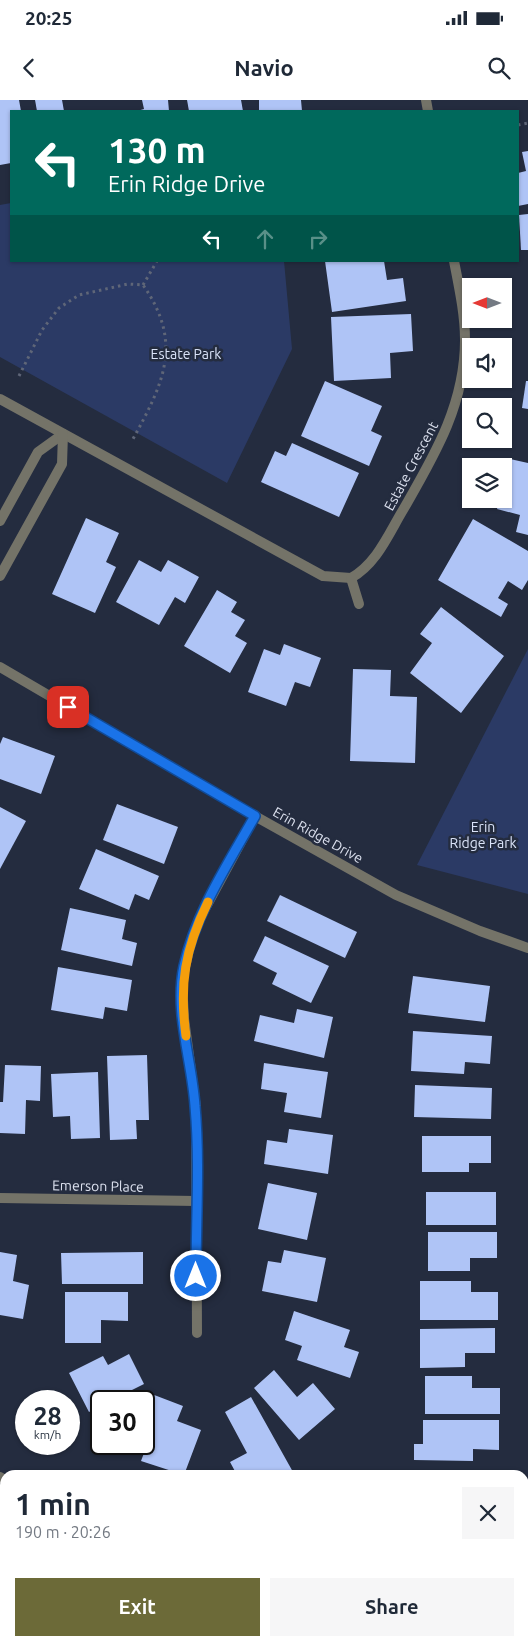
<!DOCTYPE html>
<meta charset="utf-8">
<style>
body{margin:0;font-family:Ubuntu,sans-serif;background:#f6f6f7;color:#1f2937;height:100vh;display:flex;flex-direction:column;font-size:19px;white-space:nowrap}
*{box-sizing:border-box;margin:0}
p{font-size:16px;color:#747a83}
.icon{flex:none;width:28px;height:28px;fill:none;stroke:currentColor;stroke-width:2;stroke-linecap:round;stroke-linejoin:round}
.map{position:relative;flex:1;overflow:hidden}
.sheet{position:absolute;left:0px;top:1370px;width:529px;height:176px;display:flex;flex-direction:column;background:#fff;border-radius:15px 15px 0 0;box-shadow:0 1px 4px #0004}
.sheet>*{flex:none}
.hud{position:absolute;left:10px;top:10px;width:509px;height:152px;border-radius:0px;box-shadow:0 1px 4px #0004;background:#00695c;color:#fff;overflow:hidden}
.needle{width:32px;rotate:270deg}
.tools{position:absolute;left:462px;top:178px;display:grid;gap:10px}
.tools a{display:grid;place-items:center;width:50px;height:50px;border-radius:0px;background:#fff;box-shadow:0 1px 4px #0004;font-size:25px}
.speed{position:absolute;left:15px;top:1290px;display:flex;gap:10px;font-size:25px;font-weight:700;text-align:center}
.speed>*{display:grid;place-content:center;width:65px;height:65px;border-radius:50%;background:#fff;box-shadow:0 1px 4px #0004;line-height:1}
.speed small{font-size:12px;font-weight:400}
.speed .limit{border:2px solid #111;border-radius:8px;background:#fff;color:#111}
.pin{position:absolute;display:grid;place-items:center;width:42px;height:42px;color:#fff;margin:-21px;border-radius:10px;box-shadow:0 2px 8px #0006}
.me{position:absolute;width:55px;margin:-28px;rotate:0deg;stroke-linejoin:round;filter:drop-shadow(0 0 4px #0008)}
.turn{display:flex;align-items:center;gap:18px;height:105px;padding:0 15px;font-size:22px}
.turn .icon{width:65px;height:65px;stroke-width:2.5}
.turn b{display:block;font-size:35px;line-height:42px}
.lanes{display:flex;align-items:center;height:48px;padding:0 15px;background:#0003;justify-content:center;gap:25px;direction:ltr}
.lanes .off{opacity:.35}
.round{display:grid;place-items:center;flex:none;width:52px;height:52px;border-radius:0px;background:#f6f6f7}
.summary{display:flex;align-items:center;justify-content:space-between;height:85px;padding:0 15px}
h1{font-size:30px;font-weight:600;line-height:38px}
.action{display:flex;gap:10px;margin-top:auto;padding:10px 15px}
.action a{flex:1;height:58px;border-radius:0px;background:#6c6a38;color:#fff;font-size:20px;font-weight:600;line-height:58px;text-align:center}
.action a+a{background:#f6f6f7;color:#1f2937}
.status{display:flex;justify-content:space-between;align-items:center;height:35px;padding:0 25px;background:#fff;direction:ltr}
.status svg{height:14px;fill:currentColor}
header{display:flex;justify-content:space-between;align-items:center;height:65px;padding:0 15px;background:#fff;font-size:22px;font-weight:600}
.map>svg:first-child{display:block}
.green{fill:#2b3a65}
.building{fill:#afc4f6}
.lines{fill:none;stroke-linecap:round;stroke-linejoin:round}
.path{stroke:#5f6678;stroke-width:3;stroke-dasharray:2.5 4;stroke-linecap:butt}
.minor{stroke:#747368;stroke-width:10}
.tertiary{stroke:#747368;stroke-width:10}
.route-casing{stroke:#114b97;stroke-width:12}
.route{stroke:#1a73e8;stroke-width:9}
.slow{stroke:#f59e0b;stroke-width:9}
.labels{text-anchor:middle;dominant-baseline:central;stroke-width:5;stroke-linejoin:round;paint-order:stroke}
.park-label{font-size:14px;fill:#dae3f8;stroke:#242c3f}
.street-label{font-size:14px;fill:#dce1ef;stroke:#242c3f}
</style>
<div class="status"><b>20:25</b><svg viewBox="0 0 49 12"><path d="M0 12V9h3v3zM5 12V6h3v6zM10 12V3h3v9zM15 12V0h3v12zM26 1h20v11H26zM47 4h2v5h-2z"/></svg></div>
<header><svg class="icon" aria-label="back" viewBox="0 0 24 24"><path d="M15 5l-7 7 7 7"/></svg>Navio<svg class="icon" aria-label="search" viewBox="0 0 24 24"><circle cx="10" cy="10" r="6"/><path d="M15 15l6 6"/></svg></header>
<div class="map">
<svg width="528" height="1546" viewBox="0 0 528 1546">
<rect width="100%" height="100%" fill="#242c3f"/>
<g class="green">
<path d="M 11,103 L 11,161 L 284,161 L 292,249 L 227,383 L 0,257 L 0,105 Z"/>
<path d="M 528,549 L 528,794 L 417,765 Z"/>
</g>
<g class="building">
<path d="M 0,0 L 19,0 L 21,11 L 11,11 L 11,63 L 0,65 Z"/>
<path d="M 35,0 L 62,0 L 64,11 L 37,11 Z"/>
<path d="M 142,0 L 168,0 L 169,11 L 137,11 L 144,9 Z"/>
<path d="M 187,0 L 241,0 L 243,11 L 189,11 Z"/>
<path d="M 259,0 L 301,0 L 302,11 L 259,11 Z"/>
<path d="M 528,51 L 528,104 L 518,106 L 518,73 L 526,71 L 522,52 Z"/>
<path d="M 528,114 L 528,150 L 521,150 L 519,115 Z"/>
<path d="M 325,161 L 384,161 L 387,180 L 403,178 L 406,201 L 332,212 Z"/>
<path d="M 411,214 L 413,251 L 390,253 L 391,278 L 334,281 L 331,217 Z"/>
<path d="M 325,281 L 382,306 L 371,331 L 382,336 L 369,366 L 301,336 Z"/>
<path d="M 526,281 L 528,281 L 528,309 L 522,308 Z"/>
<path d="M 292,343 L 359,373 L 339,417 L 261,382 L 275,351 L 286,356 Z"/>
<path d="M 510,359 L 528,363 L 528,435 L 516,432 L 520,415 L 497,409 L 500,399 L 504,399 L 504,383 Z"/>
<path d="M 86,418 L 119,433 L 106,462 L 116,467 L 95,513 L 52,494 Z"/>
<path d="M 473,419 L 528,451 L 528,480 L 522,490 L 508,481 L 498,498 L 508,504 L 501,517 L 438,480 Z"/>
<path d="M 139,460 L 161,472 L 168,460 L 199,477 L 185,503 L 175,497 L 159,525 L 116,502 Z"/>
<path d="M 217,490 L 237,502 L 231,512 L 245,520 L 235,536 L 247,543 L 230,573 L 184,546 Z"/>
<path d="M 441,507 L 504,556 L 461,613 L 410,573 L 432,543 L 420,534 Z"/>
<path d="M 284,544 L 321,558 L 310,587 L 295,582 L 286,606 L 248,592 L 264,549 L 280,555 Z"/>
<path d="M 353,569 L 391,570 L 390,596 L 417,597 L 415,663 L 350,661 Z"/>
<path d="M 3,637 L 55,656 L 41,694 L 0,679 L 0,644 Z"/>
<path d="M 117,704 L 178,727 L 164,764 L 103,740 Z"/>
<path d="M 0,707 L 26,721 L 0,769 Z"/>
<path d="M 96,749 L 159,776 L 149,800 L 135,794 L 129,810 L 79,789 Z"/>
<path d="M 280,795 L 357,832 L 345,858 L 267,821 Z"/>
<path d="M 70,808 L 126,820 L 122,839 L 137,843 L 132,866 L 61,850 Z"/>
<path d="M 265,836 L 329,866 L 311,903 L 272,884 L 277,873 L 253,861 Z"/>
<path d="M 58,867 L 132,880 L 127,911 L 105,907 L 103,919 L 51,910 Z"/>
<path d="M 413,876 L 490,886 L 485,922 L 408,913 Z"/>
<path d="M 297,909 L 333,917 L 324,958 L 254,941 L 260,915 L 294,923 Z"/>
<path d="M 413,931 L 492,936 L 490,964 L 465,962 L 464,974 L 411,971 Z"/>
<path d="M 147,955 L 149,1020 L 136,1020 L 137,1039 L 110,1040 L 107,956 Z"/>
<path d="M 264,963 L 328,972 L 321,1018 L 284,1012 L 287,993 L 261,989 Z"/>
<path d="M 5,965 L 41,966 L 40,1001 L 26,1000 L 25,1034 L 0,1033 L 0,1002 L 3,1002 Z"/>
<path d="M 98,972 L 100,1038 L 71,1039 L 70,1016 L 53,1017 L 51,974 Z"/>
<path d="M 415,985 L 492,988 L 491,1019 L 414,1017 Z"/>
<path d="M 289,1029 L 333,1035 L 328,1074 L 264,1064 L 267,1040 L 287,1043 Z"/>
<path d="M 422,1036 L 491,1036 L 491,1063 L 469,1063 L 469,1072 L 422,1072 Z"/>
<path d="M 268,1083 L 317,1093 L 307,1140 L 258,1129 Z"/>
<rect x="426" y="1092" width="70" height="33"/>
<path d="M 428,1132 L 497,1132 L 497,1158 L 470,1158 L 470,1171 L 428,1171 Z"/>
<path d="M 284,1150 L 326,1158 L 317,1202 L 262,1191 L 268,1161 L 281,1163 Z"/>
<path d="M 0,1152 L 17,1155 L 13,1181 L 29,1185 L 23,1219 L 0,1215 Z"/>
<path d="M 143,1152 L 143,1184 L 62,1184 L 61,1153 Z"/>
<path d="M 420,1181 L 471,1181 L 471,1192 L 498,1192 L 498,1220 L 420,1220 Z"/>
<path d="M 65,1192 L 128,1192 L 128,1221 L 101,1220 L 101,1243 L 65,1243 Z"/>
<path d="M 294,1211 L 350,1230 L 344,1247 L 359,1252 L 350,1278 L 297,1260 L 302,1246 L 285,1240 Z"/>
<path d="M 495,1228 L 495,1253 L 465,1253 L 465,1267 L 420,1268 L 420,1229 Z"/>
<path d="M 129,1254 L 144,1284 L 110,1301 L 101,1301 L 101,1306 L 89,1312 L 69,1273 L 103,1256 L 108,1265 Z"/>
<path d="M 274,1270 L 297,1297 L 313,1283 L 335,1309 L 299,1340 L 254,1288 Z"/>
<path d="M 425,1276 L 472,1276 L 472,1288 L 500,1288 L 500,1314 L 425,1314 Z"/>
<path d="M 149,1293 L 183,1306 L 177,1321 L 201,1330 L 184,1375 L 141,1361 L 153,1329 L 144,1325 L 144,1306 Z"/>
<path d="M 251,1297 L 293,1372 L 287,1375 L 237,1375 L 230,1362 L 247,1353 L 225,1312 Z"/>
<path d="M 423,1320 L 499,1320 L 499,1350 L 473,1349 L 473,1361 L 414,1360 L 414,1344 L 423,1344 Z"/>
<path d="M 524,1471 L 528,1473 L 525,1485 L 528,1487 L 528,1509 L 524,1517 Z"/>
<path d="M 485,1541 L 510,1541 L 507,1546 L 494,1546 Z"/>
</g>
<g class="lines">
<g class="path">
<path d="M 518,25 L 528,23"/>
<path d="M 143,185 L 157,161"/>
<path d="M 19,276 L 42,230 L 59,208 L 79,195 L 128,184 L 143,185 C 184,243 163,284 133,339"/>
<path d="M 0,1411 L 5,1414"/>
<path d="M 194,1541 L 198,1546"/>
</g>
<g class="minor">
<path d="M 426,0 L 428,11"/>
<path d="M 0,299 L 323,476 L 351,478 C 377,463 388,435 403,410 C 434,356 465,305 465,240 C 465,214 459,187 454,161"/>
<path d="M 0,421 L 38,352 L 63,334"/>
<path d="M 0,476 L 62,364 L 63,334"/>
<path d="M 351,478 L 359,504"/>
<path d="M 0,1098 L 196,1101"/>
<path d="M 197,1233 L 196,1007 L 184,919 L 182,881 L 190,845 L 199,820 L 255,716"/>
</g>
<g class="tertiary">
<path d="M 0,567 L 255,716 L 396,795 L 480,831 L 528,848"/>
<path d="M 0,1377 L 5,1380"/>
<path d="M 235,1541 L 239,1546"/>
</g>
</g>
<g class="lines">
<defs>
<path id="route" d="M 68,607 L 255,716 C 228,764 196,812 184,866 C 174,912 192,960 195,1006 C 200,1062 196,1120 196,1176"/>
</defs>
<use href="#route" class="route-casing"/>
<use href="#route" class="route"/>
<path class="slow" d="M 186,936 C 179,884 185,849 208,802"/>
</g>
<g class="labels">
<g class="park-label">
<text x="186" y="254">Estate Park</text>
<text x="483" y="727">Erin<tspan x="483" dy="16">Ridge Park</tspan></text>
</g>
<g class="street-label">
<text transform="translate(411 366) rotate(-62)">Estate Crescent</text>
<text transform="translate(318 735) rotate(29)">Erin Ridge Drive</text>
<text transform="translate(98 1086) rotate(1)">Emerson Place</text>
</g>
</g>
</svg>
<div class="tools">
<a><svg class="needle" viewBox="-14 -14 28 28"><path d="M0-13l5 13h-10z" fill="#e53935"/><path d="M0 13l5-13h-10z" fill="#747a83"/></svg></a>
<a><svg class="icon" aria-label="sound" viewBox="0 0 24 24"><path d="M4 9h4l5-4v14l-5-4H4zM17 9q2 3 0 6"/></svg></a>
<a><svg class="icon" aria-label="search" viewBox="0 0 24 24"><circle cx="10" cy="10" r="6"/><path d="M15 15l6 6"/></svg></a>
<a><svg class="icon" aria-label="layers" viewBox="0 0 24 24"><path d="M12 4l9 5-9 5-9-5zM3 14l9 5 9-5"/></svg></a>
</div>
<div class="speed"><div>28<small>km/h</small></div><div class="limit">30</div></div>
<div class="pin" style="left:68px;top:607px;background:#d93025"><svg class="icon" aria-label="arrive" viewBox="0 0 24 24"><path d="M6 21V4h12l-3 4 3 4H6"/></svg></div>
<svg class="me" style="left:196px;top:1176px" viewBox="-20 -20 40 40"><circle r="17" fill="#1a73e8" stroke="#fff" stroke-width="3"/><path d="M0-11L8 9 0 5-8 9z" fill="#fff"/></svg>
<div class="hud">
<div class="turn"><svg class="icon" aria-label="left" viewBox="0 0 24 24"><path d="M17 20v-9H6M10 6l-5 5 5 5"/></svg><div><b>130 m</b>Erin Ridge Drive</div></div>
<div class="lanes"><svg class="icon" aria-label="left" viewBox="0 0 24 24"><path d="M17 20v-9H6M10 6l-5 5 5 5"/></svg><svg class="icon off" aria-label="ahead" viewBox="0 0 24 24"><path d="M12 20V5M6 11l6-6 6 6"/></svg><svg class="icon off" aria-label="right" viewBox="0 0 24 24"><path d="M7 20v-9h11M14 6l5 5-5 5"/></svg></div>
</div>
<section class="sheet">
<div class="summary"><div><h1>1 min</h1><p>190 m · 20:26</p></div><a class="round"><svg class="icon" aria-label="close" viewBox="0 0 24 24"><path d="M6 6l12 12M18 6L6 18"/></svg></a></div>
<div class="action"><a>Exit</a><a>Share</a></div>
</section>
</div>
